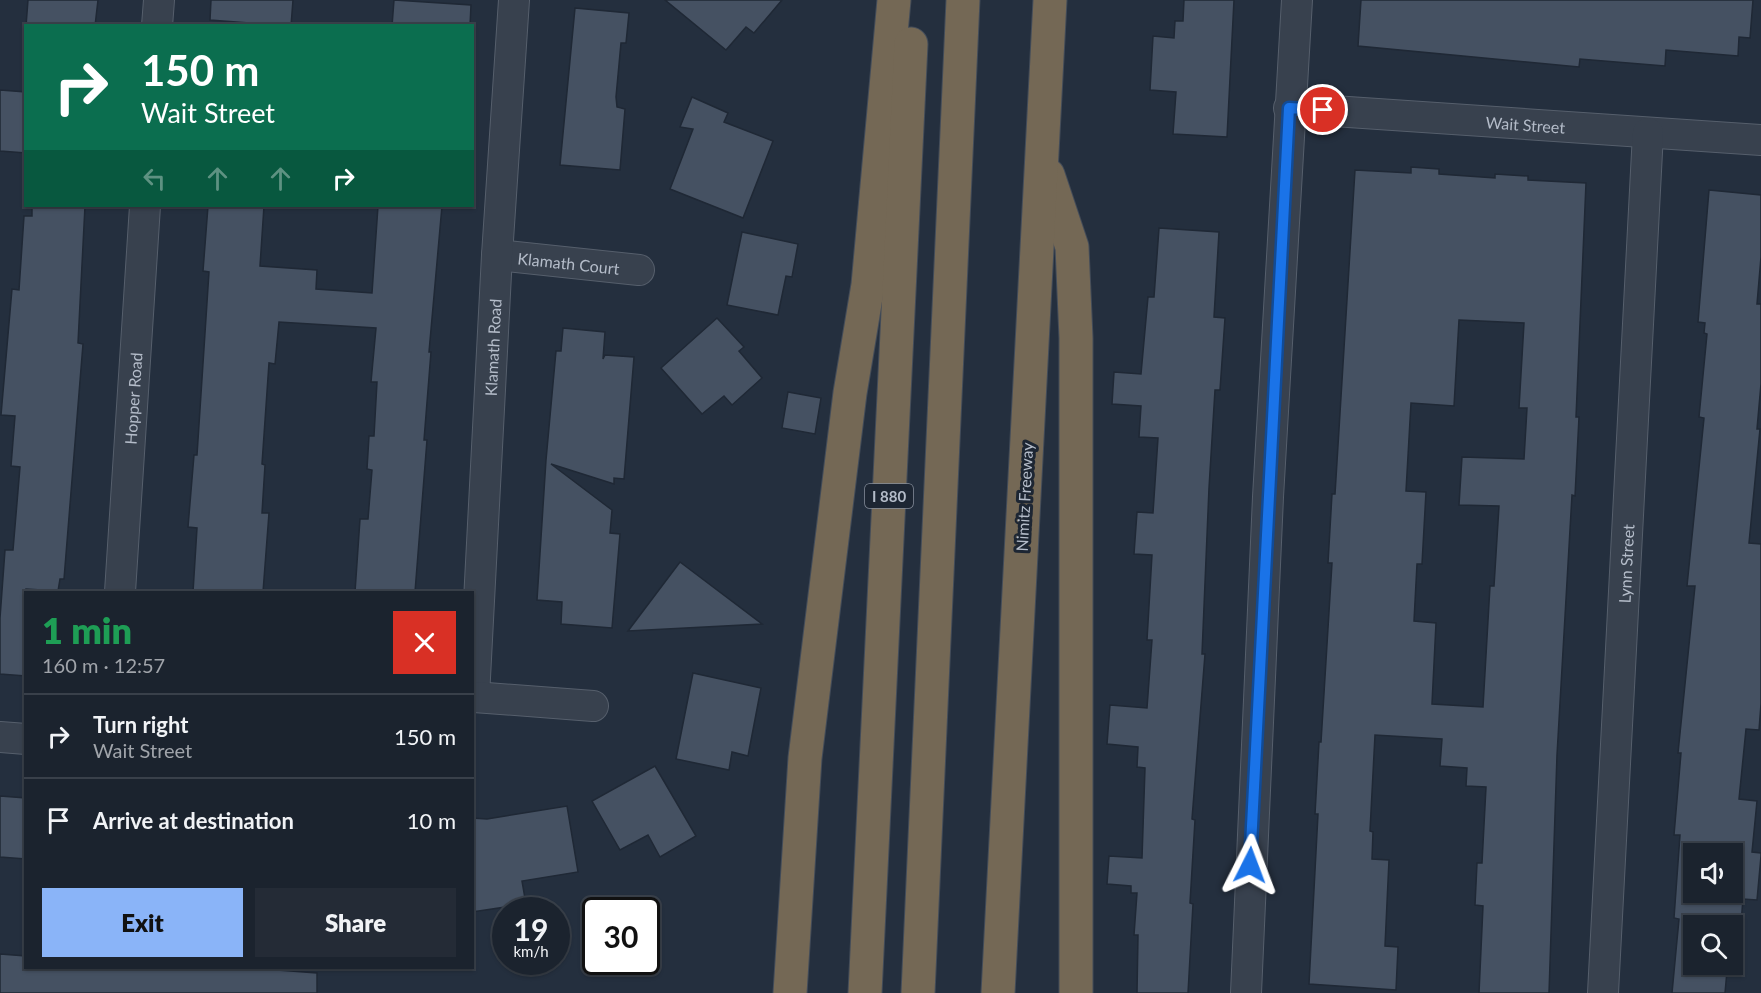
<!DOCTYPE html>
<meta charset="utf-8">
<style>
body{margin:0;font-family:Lato,sans-serif;background:#242b36;color:#f1f3f6;height:100vh;display:flex;flex-direction:column;font-size:22px;white-space:nowrap}
*{box-sizing:border-box;margin:0}
p{font-size:20px;color:#a0a4aa}
.icon{flex:none;width:33px;height:33px;fill:none;stroke:currentColor;stroke-width:2;stroke-linecap:round;stroke-linejoin:round}
.map{position:relative;flex:1;overflow:hidden}
.panel{position:absolute;left:24px;top:591px;width:450px;height:378px;display:flex;flex-direction:column;background:#1b232e;border-radius:0px;box-shadow:0 2px 4px #0004,0 0 0 2px #39404a}
.panel>*{flex:none}
.top-card{position:absolute;left:24px;top:24px;width:450px;height:183px;border-radius:0px;box-shadow:0 2px 4px #0004,0 0 0 2px #39404a;background:#0b6e4f;color:#fff;overflow:hidden}
.controls{position:absolute;left:1683px;top:843px;display:grid;gap:12px}
.controls a{display:grid;place-items:center;width:60px;height:60px;border-radius:0px;background:#1b232e;box-shadow:0 2px 4px #0004,0 0 0 2px #39404a;font-size:30px}
.speed{position:absolute;left:492px;top:897px;display:flex;gap:12px;font-size:30px;font-weight:700;text-align:center}
.speed>*{display:grid;place-content:center;width:78px;height:78px;border-radius:50%;background:#1b232e;box-shadow:0 2px 4px #0004,0 0 0 2px #39404a;line-height:1}
.speed small{font-size:15px;font-weight:400}
.speed .limit{border:3px solid #111;border-radius:9px;background:#fff;color:#111}
.pin{position:absolute;display:grid;place-items:center;width:51px;height:51px;color:#fff;margin:-26px;border:3px solid #fff;border-radius:50%;box-shadow:0 2px 6px #0007}
.me{position:absolute;width:66px;margin:-33px;rotate:3deg;stroke-linejoin:round;filter:drop-shadow(0 0 4px #0008)}
.turn{display:flex;align-items:center;gap:21px;height:126px;padding:0 18px;font-size:27px}
.turn .icon{width:78px;height:78px;stroke-width:2.5}
.turn b{display:block;font-size:42px;line-height:51px}
.lanes{display:flex;align-items:center;height:57px;padding:0 18px;background:#0003;justify-content:center;gap:30px;direction:ltr}
.lanes .off{opacity:.35}
.round{display:grid;place-items:center;flex:none;width:63px;height:63px;border-radius:0px;background:#242b36}
.head{display:flex;align-items:center;justify-content:space-between;height:102px;padding:0 18px}
h1{font-size:36px;font-weight:800;line-height:45px;color:#1e9e55}
.primary-button{display:flex;gap:12px;margin-top:auto;padding:12px 18px}
.primary-button a{flex:1;height:69px;border-radius:0px;background:#8ab4f8;color:#111;font-size:24px;font-weight:800;line-height:69px;text-align:center}
.primary-button a+a{background:#242b36;color:#f1f3f6}
ul{padding:0;list-style:none}
li{display:flex;align-items:center;gap:18px;height:84px;padding:0 18px;border-top:2px solid #39404a}
li div{flex:1}
li b{display:block;font-size:22px}
li em{font-style:normal}
.map>svg:first-child{display:block}
.building{fill:#455162;stroke:#1f2835;stroke-width:1.5;fill-rule:evenodd}
.lines{fill:none;stroke-linecap:round;stroke-linejoin:round}
.minor-casing{stroke:#565f6c;stroke-width:32}
.motorway-casing{stroke:#434c59;stroke-width:35}
.minor{stroke:#38414e;stroke-width:30}
.motorway{stroke:#746855;stroke-width:33}
.route-casing{stroke:#114b97;stroke-width:15}
.route{stroke:#1a73e8;stroke-width:10}
.labels{text-anchor:middle;dominant-baseline:central;stroke-width:6;stroke-linejoin:round;paint-order:stroke}
.shield{fill:#1d2633;stroke:#878f9c;stroke-width:1.5}
.shield-label{font-size:15px;font-weight:bold;fill:#b4bcc9}
.street-label{font-size:16px;fill:#b4bcc9;stroke:#1d2633}
</style>
<div class="map">
<svg width="1761" height="993" viewBox="0 0 1761 993">
<rect width="100%" height="100%" fill="#242f3e"/>
<g class="building">
<path d="M 28,0 L 98,0 L 95,26 L 26,26 Z"/>
<path d="M 211,0 L 293,0 L 291,26 L 210,20 Z"/>
<path d="M 394,0 L 471,5 L 470,26 L 392,26 Z"/>
<path d="M 665,0 L 782,0 L 754,33 L 746,27 L 726,50 Z"/>
<path d="M 1184,0 L 1234,0 L 1227,137 L 1173,134 L 1176,92 L 1150,90 L 1153,36 L 1174,38 L 1175,21 L 1183,21 Z"/>
<path d="M 1361,0 L 1753,0 L 1750,38 L 1739,37 L 1738,56 L 1666,50 L 1665,66 L 1580,59 L 1579,67 L 1358,46 Z"/>
<path d="M 575,8 L 629,13 L 626,43 L 621,43 L 616,97 L 617,107 L 625,109 L 620,170 L 560,165 Z"/>
<path d="M 0,90 L 26,92 L 26,153 L 0,151 Z"/>
<path d="M 692,97 L 728,113 L 724,122 L 773,141 L 743,218 L 670,189 L 693,129 L 680,127 Z"/>
<path d="M 1411,167 L 1439,169 L 1439,174 L 1495,178 L 1495,174 L 1528,176 L 1528,180 L 1586,183 L 1576,417 L 1579,417 L 1575,496 L 1572,495 L 1557,755 L 1549,993 L 1479,993 L 1483,906 L 1475,905 L 1477,863 L 1482,863 L 1486,787 L 1466,786 L 1467,768 L 1440,766 L 1442,739 L 1375,735 L 1370,831 L 1373,832 L 1372,859 L 1389,860 L 1385,946 L 1398,947 L 1396,990 L 1309,984 L 1318,814 L 1315,814 L 1319,742 L 1321,742 L 1332,563 L 1328,563 L 1332,494 L 1335,494 L 1355,170 L 1411,173 ZM 1459,320 L 1524,323 L 1519,408 L 1527,408 L 1524,459 L 1462,457 L 1459,505 L 1499,506 L 1494,586 L 1490,586 L 1483,707 L 1432,704 L 1436,623 L 1414,621 L 1417,564 L 1422,564 L 1426,492 L 1406,491 L 1411,403 L 1454,406 Z"/>
<path d="M 1709,190 L 1761,195 L 1761,257 L 1757,304 L 1761,304 L 1761,384 L 1757,429 L 1760,429 L 1749,543 L 1761,544 L 1761,704 L 1759,730 L 1746,729 L 1739,799 L 1757,801 L 1752,852 L 1761,853 L 1761,856 L 1757,900 L 1743,899 L 1737,971 L 1727,971 L 1725,993 L 1672,993 L 1679,919 L 1674,918 L 1680,835 L 1674,835 L 1681,753 L 1678,753 L 1695,586 L 1687,586 L 1704,418 L 1699,417 L 1707,334 L 1704,333 L 1705,323 L 1698,322 ZM 1694,854 L 1732,854 L 1732,892 L 1694,892 ZM 1694,926 L 1732,926 L 1732,964 L 1694,964 Z"/>
<path d="M 32,206 L 85,206 L 78,343 L 83,344 L 64,579 L 60,579 L 58,591 L 26,589 L 26,676 L 0,674 L 0,618 L 5,550 L 13,550 L 20,467 L 11,466 L 15,416 L 1,415 L 12,289 L 19,290 L 24,216 L 32,216 Z"/>
<path d="M 208,206 L 264,206 L 260,266 L 317,270 L 316,289 L 372,293 L 378,206 L 442,206 L 429,352 L 431,352 L 424,440 L 427,440 L 415,592 L 355,592 L 360,519 L 368,519 L 372,470 L 367,469 L 369,436 L 374,436 L 377,382 L 371,382 L 376,328 L 279,322 L 275,364 L 269,363 L 262,464 L 265,465 L 262,513 L 269,513 L 263,592 L 193,592 L 197,528 L 188,527 L 194,455 L 197,455 L 209,272 L 203,271 Z"/>
<path d="M 1159,228 L 1219,232 L 1214,317 L 1225,318 L 1220,390 L 1215,390 L 1209,488 L 1202,654 L 1205,654 L 1192,819 L 1195,820 L 1190,903 L 1193,904 L 1188,993 L 1137,993 L 1138,935 L 1134,935 L 1137,893 L 1131,893 L 1131,886 L 1107,884 L 1109,856 L 1142,858 L 1145,768 L 1137,767 L 1138,747 L 1107,744 L 1110,705 L 1147,708 L 1152,640 L 1147,640 L 1152,555 L 1134,554 L 1137,512 L 1153,513 L 1158,438 L 1139,437 L 1141,406 L 1112,404 L 1114,372 L 1141,374 L 1148,297 L 1154,297 Z"/>
<path d="M 742,232 L 798,244 L 792,277 L 786,276 L 778,315 L 727,305 Z"/>
<path d="M 717,318 L 744,347 L 739,351 L 762,378 L 732,405 L 724,396 L 702,414 L 661,368 Z"/>
<path d="M 563,328 L 605,332 L 603,359 L 605,355 L 634,357 L 624,479 L 614,478 L 614,484 L 551,464 L 612,510 L 610,533 L 620,534 L 612,628 L 561,624 L 562,602 L 537,600 L 546,460 L 556,351 L 561,351 Z"/>
<path d="M 788,392 L 821,398 L 815,434 L 782,428 Z"/>
<path d="M 680,562 L 762,624 L 628,631 Z"/>
<path d="M 693,673 L 761,688 L 748,756 L 732,752 L 729,770 L 676,759 Z"/>
<path d="M 655,766 L 696,836 L 660,857 L 648,835 L 620,850 L 592,801 Z"/>
<path d="M 0,796 L 26,798 L 26,859 L 0,857 Z"/>
<path d="M 567,806 L 578,872 L 522,881 L 526,904 L 472,912 L 472,818 L 487,819 Z"/>
<path d="M 0,954 L 26,956 L 26,968 L 249,968 L 317,973 L 317,993 L 0,993 Z"/>
</g>
<g class="lines">
<defs>
<g id="minor">
<path d="M 157,26 L 159,0"/>
<path id="s1" d="M 1289,108 L 1761,140"/>
<path id="s2" d="M 497,255 L 639,270"/>
<path id="s3" d="M 120,592 L 145,206"/>
<path id="s4" d="M 474,697 L 497,255 L 514,0"/>
<path d="M 474,697 L 593,706"/>
<path d="M 0,737 L 26,739"/>
<path d="M 1246,993 L 1268,497 L 1297,0"/>
<path id="s5" d="M 1603,993 L 1648,133"/>
</g>
<g id="motorway">
<path d="M 1048,175 L 1072,247 L 1076,338 L 1076,993"/>
<path d="M 790,993 L 805,758 L 850,393 L 868,285 L 894,0"/>
<path d="M 865,993 L 911,44"/>
<path d="M 918,993 L 963,0"/>
<path d="M 998,993 L 1050,0"/>
</g>
</defs>
<use href="#minor" class="minor-casing"/>
<use href="#motorway" class="motorway-casing"/>
<use href="#minor" class="minor"/>
<use href="#motorway" class="motorway"/>
</g>
<g class="lines">
<defs>
<path id="route" d="M 1250,865 L 1289,108 L 1323,110"/>
</defs>
<use href="#route" class="route-casing"/>
<use href="#route" class="route"/>
</g>
<g class="labels">
<rect class="shield" x="865" y="484" width="48" height="24" rx="4.5"/>
<g class="shield-label">
<text x="889" y="496">I 880</text>
</g>
<g class="street-label">
<text stroke="none"><textPath href="#s1" startOffset="237">Wait Street</textPath></text>
<text stroke="none"><textPath href="#s2" startOffset="72">Klamath Court</textPath></text>
<text stroke="none"><textPath href="#s4" startOffset="350">Klamath Road</textPath></text>
<text stroke="none"><textPath href="#s3" startOffset="194">Hopper Road</textPath></text>
<text transform="translate(1024 497) rotate(-87)">Nimitz Freeway</text>
<text stroke="none"><textPath href="#s5" startOffset="430">Lynn Street</textPath></text>
</g>
</g>
</svg>
<div class="controls">
<a><svg class="icon" aria-label="sound" viewBox="0 0 24 24"><path d="M4 9h4l5-4v14l-5-4H4zM17 9q2 3 0 6"/></svg></a>
<a><svg class="icon" aria-label="search" viewBox="0 0 24 24"><circle cx="10" cy="10" r="6"/><path d="M15 15l6 6"/></svg></a>
</div>
<div class="speed"><div>19<small>km/h</small></div><div class="limit">30</div></div>
<div class="pin" style="left:1323px;top:110px;background:#d93025"><svg class="icon" aria-label="arrive" viewBox="0 0 24 24"><path d="M6 21V4h12l-3 4 3 4H6"/></svg></div>
<svg class="me" style="left:1250px;top:865px" viewBox="-20 -20 40 40"><path d="M0-17L14 15 0 8-14 15z" fill="#1a73e8" stroke="#fff" stroke-width="4"/></svg>
<div class="top-card">
<div class="turn"><svg class="icon" aria-label="right" viewBox="0 0 24 24"><path d="M7 20v-9h11M14 6l5 5-5 5"/></svg><div><b>150 m</b>Wait Street</div></div>
<div class="lanes"><svg class="icon off" aria-label="left" viewBox="0 0 24 24"><path d="M17 20v-9H6M10 6l-5 5 5 5"/></svg><svg class="icon off" aria-label="ahead" viewBox="0 0 24 24"><path d="M12 20V5M6 11l6-6 6 6"/></svg><svg class="icon off" aria-label="ahead" viewBox="0 0 24 24"><path d="M12 20V5M6 11l6-6 6 6"/></svg><svg class="icon" aria-label="right" viewBox="0 0 24 24"><path d="M7 20v-9h11M14 6l5 5-5 5"/></svg></div>
</div>
<section class="panel">
<div class="head"><div><h1>1 min</h1><p>160 m · 12:57</p></div><a class="round" style="background:#d93025;color:#fff"><svg class="icon" aria-label="close" viewBox="0 0 24 24"><path d="M6 6l12 12M18 6L6 18"/></svg></a></div>
<ul>
<li><svg class="icon" aria-label="right" viewBox="0 0 24 24"><path d="M7 20v-9h11M14 6l5 5-5 5"/></svg><div><b>Turn right</b><p>Wait Street</p></div><em>150 m</em></li>
<li><svg class="icon" aria-label="arrive" viewBox="0 0 24 24"><path d="M6 21V4h12l-3 4 3 4H6"/></svg><div><b>Arrive at destination</b></div><em>10 m</em></li>
</ul>
<div class="primary-button"><a>Exit</a><a>Share</a></div>
</section>
</div>
